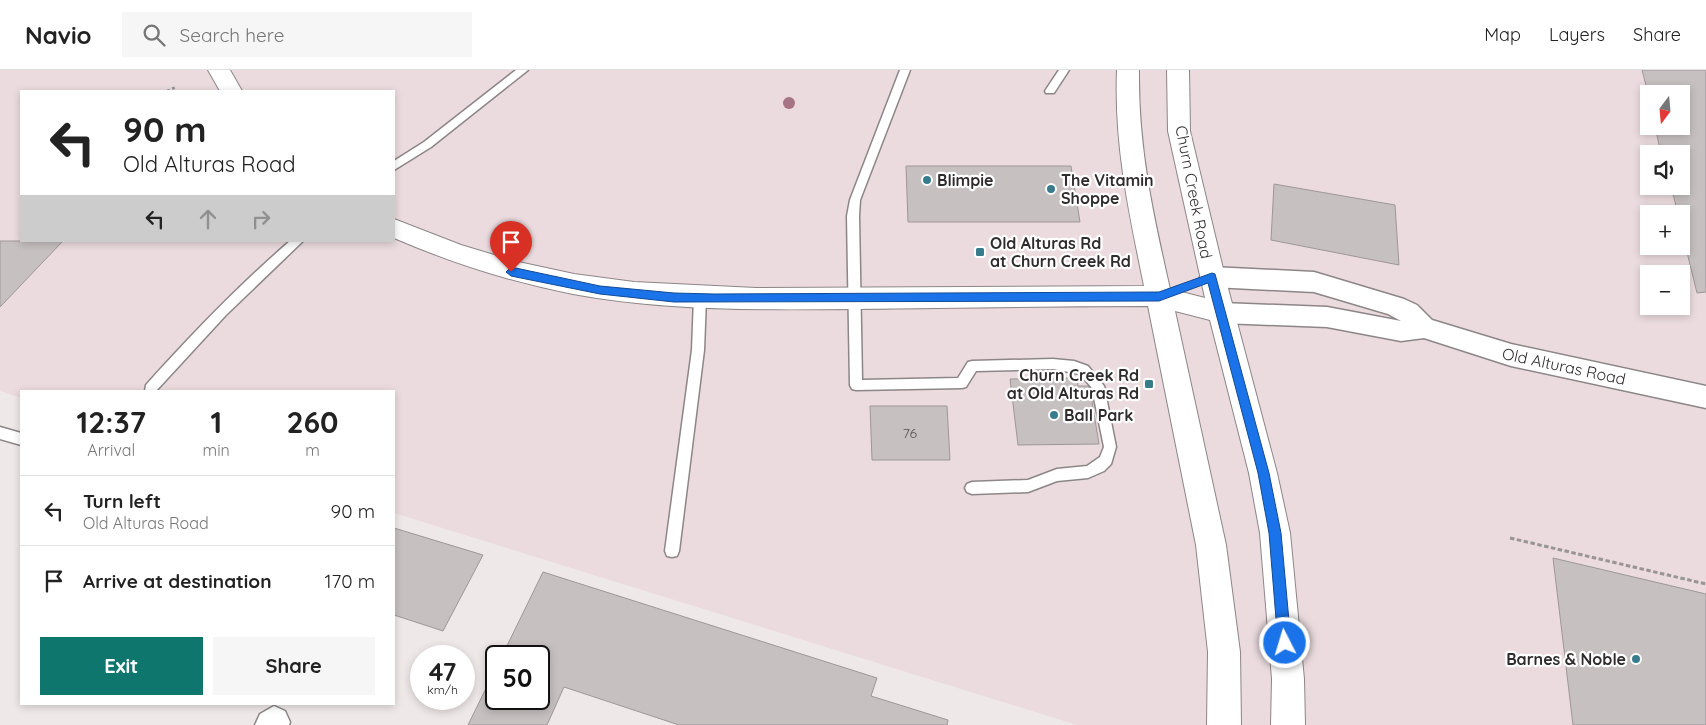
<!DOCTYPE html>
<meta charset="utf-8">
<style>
body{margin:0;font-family:Quicksand,sans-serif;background:#f6f6f6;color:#222;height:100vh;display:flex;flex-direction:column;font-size:19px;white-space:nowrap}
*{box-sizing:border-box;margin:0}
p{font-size:16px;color:#767676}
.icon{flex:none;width:28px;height:28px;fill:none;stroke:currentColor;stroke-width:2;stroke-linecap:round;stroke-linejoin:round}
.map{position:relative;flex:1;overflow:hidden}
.drawer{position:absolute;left:20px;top:320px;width:375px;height:315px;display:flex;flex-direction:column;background:#fff;border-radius:0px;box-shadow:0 2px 8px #0003}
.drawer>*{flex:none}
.top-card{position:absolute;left:20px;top:20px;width:375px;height:152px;border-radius:0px;box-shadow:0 2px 8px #0003;background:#fff;color:#222;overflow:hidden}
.needle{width:32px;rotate:196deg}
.fabs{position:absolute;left:1640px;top:15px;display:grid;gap:10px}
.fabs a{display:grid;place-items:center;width:50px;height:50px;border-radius:0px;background:#fff;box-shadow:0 2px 8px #0003;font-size:25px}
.speed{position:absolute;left:410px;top:575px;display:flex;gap:10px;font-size:25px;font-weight:700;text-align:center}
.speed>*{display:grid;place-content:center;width:65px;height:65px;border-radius:50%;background:#fff;box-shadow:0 2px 8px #0003;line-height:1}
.speed small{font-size:12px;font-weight:400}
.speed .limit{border:2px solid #111;border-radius:8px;background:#fff;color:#111}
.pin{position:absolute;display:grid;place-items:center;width:42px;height:42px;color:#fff;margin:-51px -21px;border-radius:50% 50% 50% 0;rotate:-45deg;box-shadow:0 0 5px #0007}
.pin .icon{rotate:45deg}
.me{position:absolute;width:55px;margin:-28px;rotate:355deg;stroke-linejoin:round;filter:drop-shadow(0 0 4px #0008)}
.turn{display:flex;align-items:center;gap:18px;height:105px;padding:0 20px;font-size:22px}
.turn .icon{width:65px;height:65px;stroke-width:2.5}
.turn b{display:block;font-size:35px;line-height:42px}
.lanes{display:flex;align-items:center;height:48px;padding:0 20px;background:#0003;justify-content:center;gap:25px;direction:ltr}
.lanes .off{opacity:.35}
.eta{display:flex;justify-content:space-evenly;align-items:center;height:85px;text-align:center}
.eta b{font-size:30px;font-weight:700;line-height:35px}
.cta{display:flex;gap:10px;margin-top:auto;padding:10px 20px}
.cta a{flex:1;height:58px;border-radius:0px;background:#0f766e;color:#fff;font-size:20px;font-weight:700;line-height:58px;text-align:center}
.cta a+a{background:#f6f6f6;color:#222}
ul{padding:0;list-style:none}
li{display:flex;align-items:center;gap:15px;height:70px;padding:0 20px;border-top:1px solid #e0e0e0}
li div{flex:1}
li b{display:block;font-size:19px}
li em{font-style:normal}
header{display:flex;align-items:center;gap:30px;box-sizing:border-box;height:70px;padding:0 25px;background:#fff;border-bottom:1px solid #e0e0e0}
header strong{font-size:24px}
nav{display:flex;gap:28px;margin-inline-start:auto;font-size:18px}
.search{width:350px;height:45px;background:#f6f6f6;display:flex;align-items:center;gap:12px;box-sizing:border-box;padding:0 18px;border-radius:0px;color:#767676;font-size:19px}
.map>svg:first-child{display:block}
.built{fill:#ebdbde;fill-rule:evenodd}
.building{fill:#c6c0c1;stroke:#9d9798}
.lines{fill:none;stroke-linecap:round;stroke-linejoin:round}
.lane-casing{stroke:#8c8687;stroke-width:3}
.street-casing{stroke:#8c8687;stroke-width:3}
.secondary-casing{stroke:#8c8687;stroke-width:2}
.path-far1{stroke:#999495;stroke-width:2.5;stroke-dasharray:3 2.5;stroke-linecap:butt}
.path{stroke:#999495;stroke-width:3;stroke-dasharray:4.5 2.5;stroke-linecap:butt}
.lane{fill:#fff;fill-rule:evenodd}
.street{fill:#fff;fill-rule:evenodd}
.secondary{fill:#fff;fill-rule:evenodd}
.tree{fill:#a67484}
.route{fill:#1a73e8;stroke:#114b97}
.poi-dot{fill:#387b8c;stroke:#fff;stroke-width:2}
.labels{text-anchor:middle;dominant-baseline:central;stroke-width:4.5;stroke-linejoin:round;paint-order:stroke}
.number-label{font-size:14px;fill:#555152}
.poi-label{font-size:16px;font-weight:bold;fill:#2f2c2d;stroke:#fff;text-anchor:start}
.street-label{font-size:16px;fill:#2f2c2d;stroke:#fff}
</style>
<header>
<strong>Navio</strong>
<div class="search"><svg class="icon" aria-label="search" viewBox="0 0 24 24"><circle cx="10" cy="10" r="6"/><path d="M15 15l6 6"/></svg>Search here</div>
<nav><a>Map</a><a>Layers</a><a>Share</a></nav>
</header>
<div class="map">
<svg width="1706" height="655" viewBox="0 0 1706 655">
<rect width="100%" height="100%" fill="#efe8e9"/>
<path class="built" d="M 0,0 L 1706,0 L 1706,655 L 1077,655 L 394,443 L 394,321 L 21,321 L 21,328 L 0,321 ZM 21,21 L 394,21 L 394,171 L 21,171 ZM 1649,24 L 1681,24 L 1681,56 L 1649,56 ZM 1649,84 L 1681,84 L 1681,116 L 1649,116 ZM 1649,144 L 1681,144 L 1681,176 L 1649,176 ZM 1649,204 L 1681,204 L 1681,236 L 1649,236 Z"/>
<g class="building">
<path d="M 1642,0 L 1706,0 L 1706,222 L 1697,223 L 1681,158 L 1681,144 L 1678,144 L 1671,116 L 1681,116 L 1681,84 L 1661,84 L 1655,56 L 1681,56 L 1681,24 L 1649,24 L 1649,27 Z"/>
<path d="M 906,96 L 1071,96 L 1080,152 L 908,152 Z"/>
<path d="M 1274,114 L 1395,135 L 1399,195 L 1271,170 Z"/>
<path d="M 0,171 L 63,171 L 0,237 Z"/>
<path d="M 1077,308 L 1078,316 L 1088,316 L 1090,319 L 1099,374 L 1018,375 L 1010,309 Z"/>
<path d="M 870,336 L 947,336 L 950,390 L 872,390 Z"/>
<path d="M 394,458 L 483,485 L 443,561 L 394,545 Z"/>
<path d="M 1553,488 L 1706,524 L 1706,655 L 1573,655 Z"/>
<path d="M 543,502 L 877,608 L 871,626 L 948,650 L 947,655 L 679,655 L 564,617 L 547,655 L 468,655 L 496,598 L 496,629 L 539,629 L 539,586 L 502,586 Z"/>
</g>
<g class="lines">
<defs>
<g id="lane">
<path d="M 516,0 L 528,0 L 431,77 L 394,100 L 394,91 L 424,72 Z"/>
<path d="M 900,0 L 910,0 L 860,130 L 859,146 L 862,310 L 958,308 L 968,292 L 972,291 L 1053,289 L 1074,291 L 1088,296 L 1104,316 L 1116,377 L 1111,394 L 1104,401 L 1088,408 L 1057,411 L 1028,422 L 972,424 L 967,422 L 965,418 L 967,414 L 972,412 L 1028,410 L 1057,399 L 1087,396 L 1100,387 L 1104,377 L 1092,318 L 1080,304 L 1053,299 L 976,301 L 966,317 L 962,318 L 856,320 L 852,319 L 850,315 L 847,146 L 850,130 Z"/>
<path d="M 1059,0 L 1069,0 L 1054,23 L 1046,23 L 1045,21 Z"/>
<path d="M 290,171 L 303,171 L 226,245 L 156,321 L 145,321 L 146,315 C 191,265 238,216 290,171 Z"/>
<path d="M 700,223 L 706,228 L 704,280 L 679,481 L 677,486 L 672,487 L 667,486 L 665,481 L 692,280 L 694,228 Z"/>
<path d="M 0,357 L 21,363 L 21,375 L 0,369 Z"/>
</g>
<g id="street">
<path d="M 1212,197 L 1314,202 L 1404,229 L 1417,235 L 1432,250 L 1511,274 L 1706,316 L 1706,338 L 1511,296 L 1424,268 L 1401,271 L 1327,257 L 1222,253 L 1213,250 L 1210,243 L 1213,236 L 1222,233 L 1327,237 L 1401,251 L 1388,244 L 1314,222 L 1212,217 L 1203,214 L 1200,207 L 1203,200 Z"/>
<path d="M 274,636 L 285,641 L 290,652 L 289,655 L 255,655 L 260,644 Z"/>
</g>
<g id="secondary">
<path d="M 208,0 L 230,0 L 242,21 L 220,21 Z"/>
<path d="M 1117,0 L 1139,0 C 1138,77 1153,144 1170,219 L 1205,228 L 1168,61 L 1167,0 L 1189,0 L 1190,61 L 1225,207 L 1277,403 L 1290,463 L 1304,609 L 1305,655 L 1271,655 L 1272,609 L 1260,463 L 1249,403 L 1210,250 L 1175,241 L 1226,475 L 1240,582 L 1241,655 L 1207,655 L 1208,582 L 1196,475 L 1148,236 C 1050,236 953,238 856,239 C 762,240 666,241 573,224 C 511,212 452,193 394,168 L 394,149 L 461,175 L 514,191 L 574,204 L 634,212 L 756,218 L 1144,216 C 1129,142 1114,76 1117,0 Z"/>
</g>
</defs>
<use href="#lane" class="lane-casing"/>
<use href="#street" class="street-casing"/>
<use href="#secondary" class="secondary-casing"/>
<path class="path-far1" d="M 167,21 L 176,17"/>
<path class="path" d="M 1510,468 L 1706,514"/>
<use href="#lane" class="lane"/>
<use href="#street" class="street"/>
<use href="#secondary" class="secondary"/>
</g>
<circle class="tree" cx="789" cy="33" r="6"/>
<path class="route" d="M 511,197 L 600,216 L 674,223 L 714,224 L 1159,222 L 1212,203 L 1215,204 L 1269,403 L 1281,463 L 1291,573 L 1289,577 L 1285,579 L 1280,577 L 1278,573 L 1269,463 L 1258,403 L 1208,213 L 1159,231 L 674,232 L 600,224 L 511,206 L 506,202 Z"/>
<g class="poi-dot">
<circle cx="927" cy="110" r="5"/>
<circle cx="1051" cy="119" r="5"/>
<rect x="975" y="177" width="10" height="10" rx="2.5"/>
<rect x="1144" y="309" width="10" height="10" rx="2.5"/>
<circle cx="1054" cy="345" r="5"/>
<circle cx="1636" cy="589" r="5"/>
</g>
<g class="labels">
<g class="number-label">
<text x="910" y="363">76</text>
</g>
<g class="poi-label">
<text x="937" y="110">Blimpie</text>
<text x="1061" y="110">The Vitamin<tspan x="1061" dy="18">Shoppe</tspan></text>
<text x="990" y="173">Old Alturas Rd<tspan x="990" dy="18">at Churn Creek Rd</tspan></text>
<text x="1139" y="305" text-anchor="end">Churn Creek Rd<tspan x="1139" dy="18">at Old Alturas Rd</tspan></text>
<text x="1064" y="345">Ball Park</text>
<text x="1626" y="589" text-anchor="end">Barnes &amp; Noble</text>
</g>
<g class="street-label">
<text transform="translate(1194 122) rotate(79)">Churn Creek Road</text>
<text transform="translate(1564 296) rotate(12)">Old Alturas Road</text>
</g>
</g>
</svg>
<div class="fabs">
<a><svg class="needle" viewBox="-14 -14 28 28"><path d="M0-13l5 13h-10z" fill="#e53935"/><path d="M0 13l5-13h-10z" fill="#767676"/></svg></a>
<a><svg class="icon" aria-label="sound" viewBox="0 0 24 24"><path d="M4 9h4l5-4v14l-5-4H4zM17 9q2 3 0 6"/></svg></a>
<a>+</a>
<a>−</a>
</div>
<div class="speed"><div>47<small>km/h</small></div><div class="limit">50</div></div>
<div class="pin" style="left:511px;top:202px;background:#d93025"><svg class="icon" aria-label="arrive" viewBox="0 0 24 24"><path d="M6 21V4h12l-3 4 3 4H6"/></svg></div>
<svg class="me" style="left:1285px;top:573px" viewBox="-20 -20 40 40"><circle r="17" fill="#1a73e8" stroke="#fff" stroke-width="3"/><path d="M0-11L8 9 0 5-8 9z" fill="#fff"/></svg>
<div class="top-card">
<div class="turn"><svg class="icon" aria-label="left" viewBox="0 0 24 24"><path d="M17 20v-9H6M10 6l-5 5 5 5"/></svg><div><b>90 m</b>Old Alturas Road</div></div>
<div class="lanes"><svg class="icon" aria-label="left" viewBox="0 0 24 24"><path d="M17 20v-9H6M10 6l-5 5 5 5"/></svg><svg class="icon off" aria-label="ahead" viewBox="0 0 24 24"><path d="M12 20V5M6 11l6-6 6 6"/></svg><svg class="icon off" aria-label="right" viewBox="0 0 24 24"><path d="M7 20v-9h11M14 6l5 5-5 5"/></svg></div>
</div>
<section class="drawer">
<div class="eta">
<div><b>12:37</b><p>Arrival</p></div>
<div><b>1</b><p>min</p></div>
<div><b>260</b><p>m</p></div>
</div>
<ul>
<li><svg class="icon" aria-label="left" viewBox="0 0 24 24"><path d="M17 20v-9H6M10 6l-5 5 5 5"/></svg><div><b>Turn left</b><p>Old Alturas Road</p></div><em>90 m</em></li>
<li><svg class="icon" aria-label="arrive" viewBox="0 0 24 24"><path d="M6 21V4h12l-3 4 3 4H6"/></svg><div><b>Arrive at destination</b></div><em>170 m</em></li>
</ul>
<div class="cta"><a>Exit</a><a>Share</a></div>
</section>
</div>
